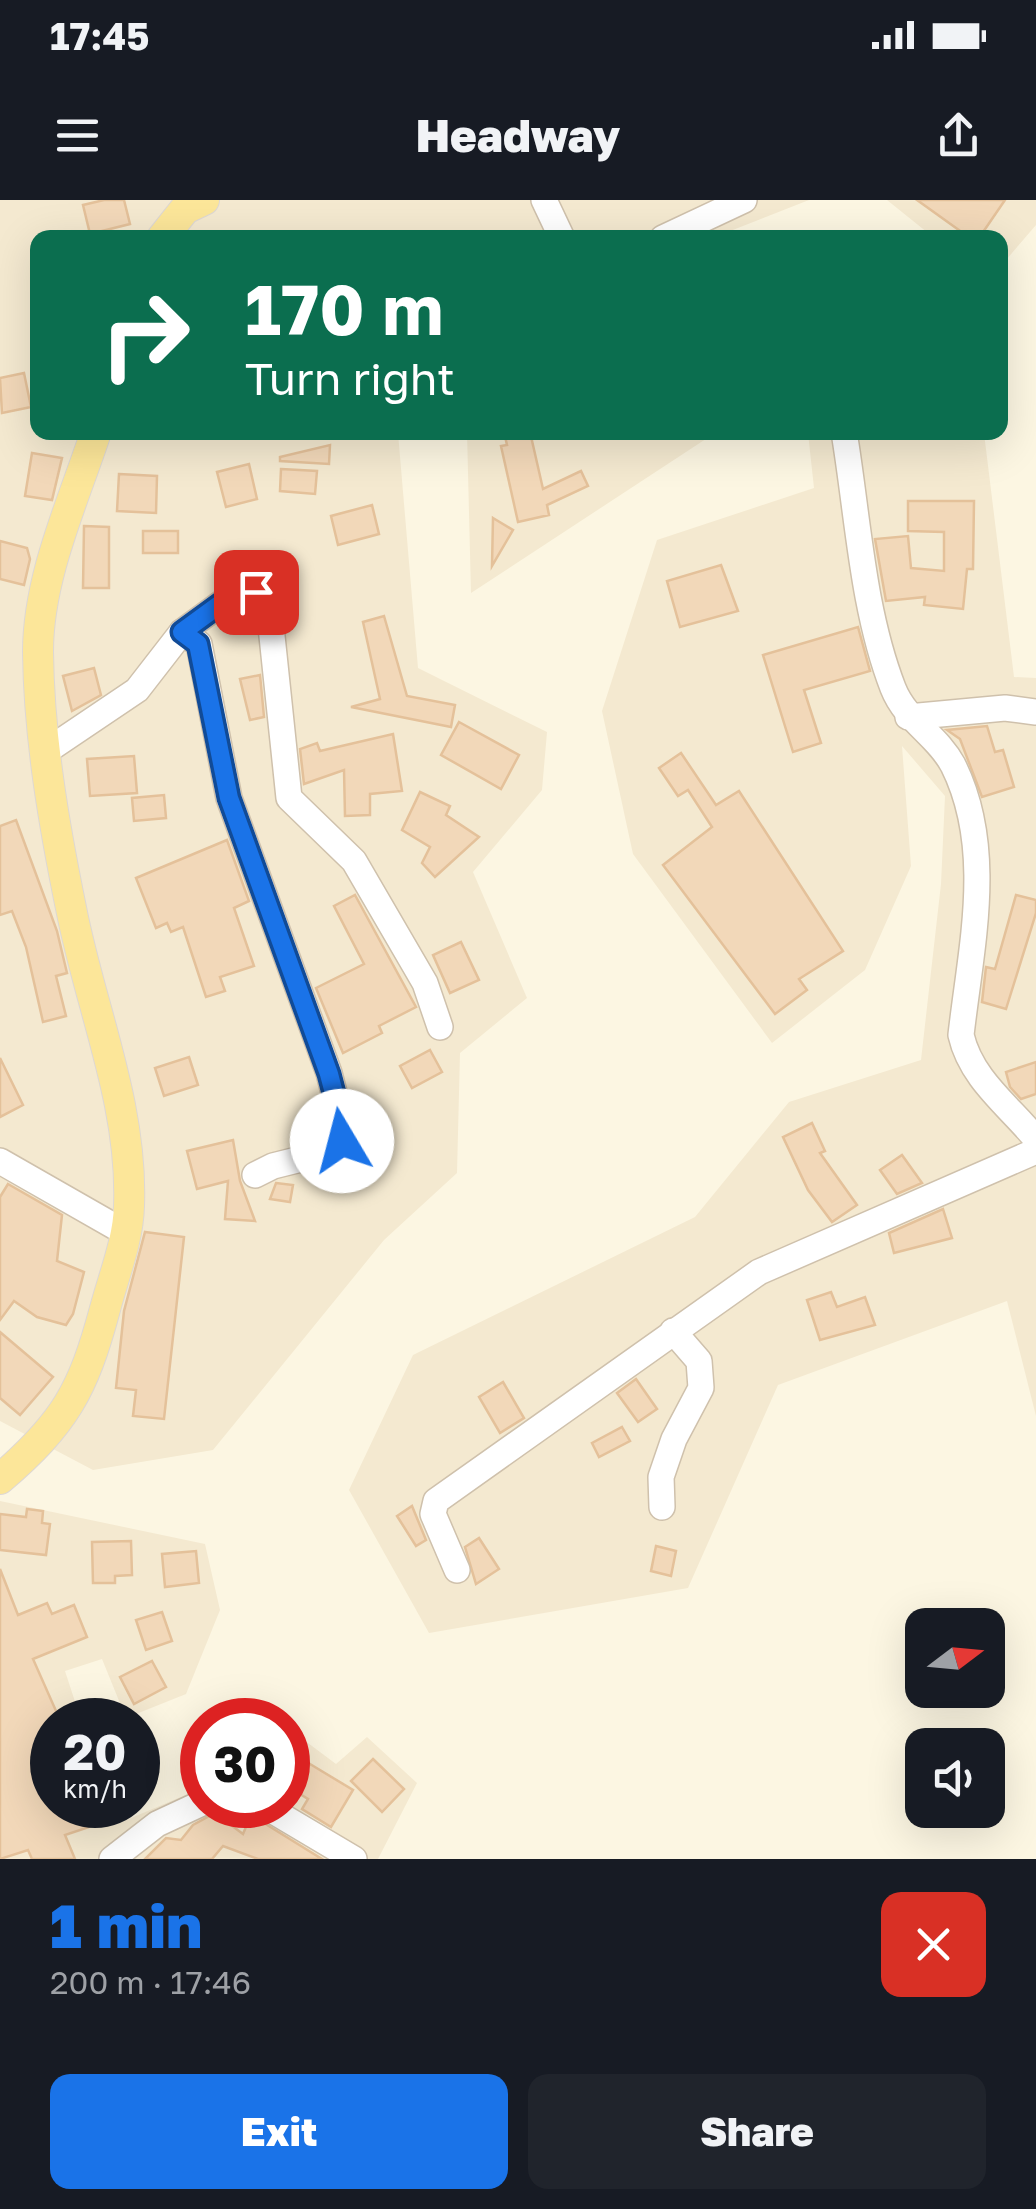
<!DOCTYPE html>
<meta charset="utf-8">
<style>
body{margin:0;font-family:"Golos Text",sans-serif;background:#20242c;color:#f1f3f6;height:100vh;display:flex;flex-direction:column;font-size:38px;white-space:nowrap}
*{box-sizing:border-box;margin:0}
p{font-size:32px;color:#9ea1a6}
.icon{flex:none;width:55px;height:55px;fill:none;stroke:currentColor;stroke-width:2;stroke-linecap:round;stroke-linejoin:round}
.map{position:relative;height:1659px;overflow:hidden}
.details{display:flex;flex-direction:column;background:#171b24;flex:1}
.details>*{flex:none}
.hud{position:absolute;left:30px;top:30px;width:978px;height:210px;border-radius:20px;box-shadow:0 10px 40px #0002;background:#0b6e4f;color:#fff;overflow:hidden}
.needle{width:65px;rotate:74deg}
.buttons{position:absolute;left:905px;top:1408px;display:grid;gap:20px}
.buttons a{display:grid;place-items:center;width:100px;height:100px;border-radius:20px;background:#171b24;box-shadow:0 10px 40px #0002;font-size:50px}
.speed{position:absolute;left:30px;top:1498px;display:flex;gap:20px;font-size:50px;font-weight:700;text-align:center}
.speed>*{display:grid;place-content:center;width:130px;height:130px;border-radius:50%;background:#171b24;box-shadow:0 10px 40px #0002;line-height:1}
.speed small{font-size:25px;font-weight:400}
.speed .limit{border:15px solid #d22;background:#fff;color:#111}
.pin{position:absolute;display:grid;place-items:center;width:85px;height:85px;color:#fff;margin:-42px;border-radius:20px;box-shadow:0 5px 15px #0006}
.me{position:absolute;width:110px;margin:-55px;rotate:352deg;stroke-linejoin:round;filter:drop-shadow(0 0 8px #0008)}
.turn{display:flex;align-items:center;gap:35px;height:210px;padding:0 50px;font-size:45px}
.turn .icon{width:130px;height:130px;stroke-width:2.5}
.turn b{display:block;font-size:70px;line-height:85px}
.round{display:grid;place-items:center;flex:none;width:105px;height:105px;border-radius:20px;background:#20242c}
.head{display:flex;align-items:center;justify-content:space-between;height:170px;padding:0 50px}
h1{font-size:60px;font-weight:800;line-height:75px;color:#1a73e8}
.button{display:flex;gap:20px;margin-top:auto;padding:20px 50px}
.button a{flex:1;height:115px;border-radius:20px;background:#1a73e8;color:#fff;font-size:40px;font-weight:800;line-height:115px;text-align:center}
.button a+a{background:#20242c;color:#f1f3f6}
.status{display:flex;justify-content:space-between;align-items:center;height:70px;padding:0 50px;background:#171b24;direction:ltr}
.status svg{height:28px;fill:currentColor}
header{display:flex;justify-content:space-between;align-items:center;height:130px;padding:0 50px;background:#171b24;font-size:45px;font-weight:800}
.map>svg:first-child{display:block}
.residential{fill:#f4e9d0}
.building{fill:#f2d8b9;stroke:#e4c19a;stroke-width:2.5}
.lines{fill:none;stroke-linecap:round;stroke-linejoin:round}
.minor-casing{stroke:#cfc1ac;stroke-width:28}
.major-casing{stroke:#ded8d3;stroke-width:32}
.minor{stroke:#fff;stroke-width:25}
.major{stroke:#fce699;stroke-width:30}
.route-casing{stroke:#114b97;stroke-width:25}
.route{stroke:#1a73e8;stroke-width:18}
</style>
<div class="status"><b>17:45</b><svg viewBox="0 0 49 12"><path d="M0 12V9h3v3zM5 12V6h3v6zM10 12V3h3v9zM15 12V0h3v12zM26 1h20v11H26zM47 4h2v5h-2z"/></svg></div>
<header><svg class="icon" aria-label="menu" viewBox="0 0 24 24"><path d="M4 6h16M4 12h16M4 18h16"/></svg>Headway<svg class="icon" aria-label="share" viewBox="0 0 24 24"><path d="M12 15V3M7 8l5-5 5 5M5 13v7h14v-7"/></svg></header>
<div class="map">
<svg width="1036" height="1659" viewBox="0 0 1036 1659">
<rect width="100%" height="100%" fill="#fcf6e2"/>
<g class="residential">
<path d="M 0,0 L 809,0 L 715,37 L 38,38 L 38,232 L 398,233 L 418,468 L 547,532 L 542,590 L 473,672 L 527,798 L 460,853 L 457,973 L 384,1040 L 213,1250 L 93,1270 L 0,1221 Z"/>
<path d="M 887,0 L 1036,0 L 1036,25 L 1000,67 L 1000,38 L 933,37 Z"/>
<path d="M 467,232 L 715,233 L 471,393 Z"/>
<path d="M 808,233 L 984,233 L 1014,477 L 1036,478 L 1036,1216 L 1007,1101 L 778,1185 L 688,1388 L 429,1433 L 349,1290 L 413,1155 L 695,1017 L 789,902 L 921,860 L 941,684 L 945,596 L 902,546 L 911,666 L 865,770 L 772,843 L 633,654 L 602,511 L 657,340 L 814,288 Z"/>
<path d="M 0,1301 L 205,1344 L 220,1410 L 186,1494 L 126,1518 L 102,1459 L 65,1471 L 81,1520 L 52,1520 L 52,1605 L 110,1605 L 117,1624 L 202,1588 L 202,1605 L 288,1605 L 288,1528 L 336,1564 L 367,1537 L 417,1583 L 378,1659 L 0,1659 Z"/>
</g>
<g class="building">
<path d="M 104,0 L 124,0 L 130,24 L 90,34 L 83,5 Z"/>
<path d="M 917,0 L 1005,0 L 979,38 L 970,38 Z"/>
<path d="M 24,173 L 31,207 L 2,213 L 0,178 Z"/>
<path d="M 504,232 L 530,232 L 543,289 L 581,271 L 588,286 L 547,305 L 549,315 L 518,322 L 501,246 L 507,245 Z"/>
<path d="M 330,245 L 329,264 L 280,261 L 280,257 Z"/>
<path d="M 32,253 L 62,258 L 52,300 L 25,296 Z"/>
<path d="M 249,264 L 257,299 L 226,307 L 217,272 Z"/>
<path d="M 281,269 L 317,271 L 315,294 L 280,291 Z"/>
<path d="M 119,274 L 157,276 L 156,313 L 117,311 Z"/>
<path d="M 908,301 L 974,301 L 973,369 L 967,369 L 963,409 L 924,405 L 925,397 L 886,401 L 875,339 L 908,336 L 911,368 L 944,371 L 944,332 L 908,331 Z"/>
<path d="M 372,305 L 379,334 L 338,345 L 331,316 Z"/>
<path d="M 493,318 L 513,330 L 492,366 Z"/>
<path d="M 84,326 L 109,327 L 109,388 L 83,388 Z"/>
<rect x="143" y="331" width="35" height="22"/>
<path d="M 0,341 L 27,348 L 30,359 L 24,385 L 0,379 Z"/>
<path d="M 721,365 L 738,411 L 680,427 L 667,381 Z"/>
<path d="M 384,416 L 407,496 L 455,505 L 451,527 L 351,507 L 380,499 L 363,422 Z"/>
<path d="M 858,427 L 870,471 L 804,490 L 821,543 L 793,552 L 763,455 Z"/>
<path d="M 94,468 L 101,495 L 72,511 L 63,476 Z"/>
<path d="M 260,475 L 264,517 L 250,520 L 240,479 Z"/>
<path d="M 459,522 L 519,555 L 501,589 L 441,555 Z"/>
<path d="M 987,526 L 995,552 L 1003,550 L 1014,587 L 982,597 L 960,539 L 947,530 Z"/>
<path d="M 393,534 L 402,591 L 370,594 L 370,615 L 345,616 L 344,570 L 304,584 L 300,549 L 317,543 L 320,551 Z"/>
<path d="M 681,553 L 716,605 L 739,591 L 843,751 L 799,779 L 807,790 L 775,814 L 663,665 L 712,627 L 688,590 L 678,596 L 659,568 Z"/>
<path d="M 134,556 L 137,593 L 90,596 L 87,559 Z"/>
<path d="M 420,592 L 450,606 L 446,615 L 479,637 L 435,677 L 422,663 L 430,647 L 402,630 Z"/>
<path d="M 164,595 L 166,618 L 134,621 L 132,598 Z"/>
<path d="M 16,620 L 57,731 L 67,773 L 56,776 L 66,816 L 43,822 L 26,747 L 12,711 L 0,715 L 0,626 Z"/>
<path d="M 227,640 L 249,701 L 234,708 L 254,766 L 220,777 L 225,791 L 206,797 L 183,727 L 171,732 L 167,723 L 156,728 L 136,678 Z"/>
<path d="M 355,695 L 416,807 L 379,826 L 382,833 L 343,853 L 316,788 L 364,764 L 334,706 Z"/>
<path d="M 1016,695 L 1036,700 L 1036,713 L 1006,809 L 982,802 L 986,767 L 995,769 Z"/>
<path d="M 461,742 L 479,780 L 450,793 L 433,755 Z"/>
<path d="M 430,850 L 442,872 L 412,888 L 400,866 Z"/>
<path d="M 189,857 L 198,885 L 164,896 L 155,868 Z"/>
<path d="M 0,858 L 23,905 L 0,917 Z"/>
<path d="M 1036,862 L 1036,894 L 1021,899 L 1010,887 L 1006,872 Z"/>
<path d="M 812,923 L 825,951 L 820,953 L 857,1005 L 832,1022 L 808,990 L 783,937 Z"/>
<path d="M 233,940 L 240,981 L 255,1021 L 225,1019 L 228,981 L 197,989 L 187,951 Z"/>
<path d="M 902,955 L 922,983 L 897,994 L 880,970 Z"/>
<path d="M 276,983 L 293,985 L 290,1002 L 270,999 Z"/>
<path d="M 8,984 L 62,1015 L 57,1061 L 84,1072 L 73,1114 L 66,1125 L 37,1117 L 14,1101 L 0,1120 L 0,997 Z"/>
<path d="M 943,1009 L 952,1038 L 894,1053 L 889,1033 Z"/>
<path d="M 145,1032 L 184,1037 L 164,1219 L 133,1216 L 136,1190 L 116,1188 L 124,1111 Z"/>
<path d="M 831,1092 L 837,1107 L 865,1097 L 875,1125 L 820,1140 L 807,1100 Z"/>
<path d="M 0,1132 L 53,1177 L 20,1215 L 0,1198 Z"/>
<path d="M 636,1179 L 657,1209 L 638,1222 L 617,1193 Z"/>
<path d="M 503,1182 L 524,1218 L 500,1233 L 479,1197 Z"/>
<path d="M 622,1227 L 630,1241 L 599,1257 L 592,1243 Z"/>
<path d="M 412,1306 L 426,1340 L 416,1346 L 397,1316 Z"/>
<path d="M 27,1309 L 43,1311 L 42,1323 L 50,1324 L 46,1355 L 0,1350 L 0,1314 L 26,1317 Z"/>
<path d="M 479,1338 L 499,1369 L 476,1384 L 465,1347 Z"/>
<path d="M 131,1341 L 132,1375 L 115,1376 L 115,1383 L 93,1383 L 92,1342 Z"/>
<path d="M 656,1346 L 676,1351 L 671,1376 L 651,1371 Z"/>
<path d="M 196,1351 L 199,1383 L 165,1387 L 162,1354 Z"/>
<path d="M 0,1369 L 18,1415 L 47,1403 L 52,1414 L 74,1405 L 87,1437 L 33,1459 L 60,1520 L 52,1520 L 52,1605 L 89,1605 L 95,1625 L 65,1635 L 75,1659 L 32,1659 L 28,1650 L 0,1659 Z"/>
<path d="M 162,1412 L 172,1441 L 146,1450 L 136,1420 Z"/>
<path d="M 152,1461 L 166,1487 L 134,1504 L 120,1477 Z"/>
<path d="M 373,1559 L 404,1589 L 382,1612 L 351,1581 Z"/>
<path d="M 310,1564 L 353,1590 L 331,1627 L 302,1609 L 308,1599 L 295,1591 Z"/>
<path d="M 215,1613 L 243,1634 L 251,1615 L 322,1659 L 258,1659 L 223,1646 L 212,1659 L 145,1659 L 166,1638 L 181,1640 L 193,1625 Z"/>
</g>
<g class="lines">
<defs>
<g id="minor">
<path d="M 544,0 L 562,38"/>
<path d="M 663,38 L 744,0"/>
<path d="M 844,232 C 858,316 862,408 893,488 C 906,521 937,535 953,565 C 995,649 971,746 961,835 C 971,879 1009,906 1036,939"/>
<path d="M 182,432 L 199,444 L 229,598 L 329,873 L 342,924 L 342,941 L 333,951 L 273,966 L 255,975"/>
<path d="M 908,517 L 1005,508 L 1036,512"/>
<path d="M 45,552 L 137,490 L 182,432 L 223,402 L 256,392 L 268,398 L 289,598 L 354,661 L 425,783 L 440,827"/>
<path d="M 0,961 L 126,1033"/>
<path d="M 662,1307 L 661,1277 L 674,1239 L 701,1188 L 699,1161 L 673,1131"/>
<path d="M 457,1370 L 433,1314 L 436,1301 L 759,1072 L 1036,951"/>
<path d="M 263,1605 L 354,1659"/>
<path d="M 112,1659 L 157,1624 L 202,1603"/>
</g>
<g id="major">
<path d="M 162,38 L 185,9 L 204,0"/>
<path d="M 0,1279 C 65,1223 83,1191 105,1109 C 114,1075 128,1041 129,1006 C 133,903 90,807 71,708 C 54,625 39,538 38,452 C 38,377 73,302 96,232"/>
</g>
</defs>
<use href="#minor" class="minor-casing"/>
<use href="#major" class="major-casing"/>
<use href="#minor" class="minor"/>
<use href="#major" class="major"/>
</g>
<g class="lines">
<defs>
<path id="route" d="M 256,392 L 223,402 L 182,432 L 198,444 L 229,598 L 329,874 L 342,924 L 342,941"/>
</defs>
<use href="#route" class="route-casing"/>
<use href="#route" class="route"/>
</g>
</svg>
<div class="buttons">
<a><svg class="needle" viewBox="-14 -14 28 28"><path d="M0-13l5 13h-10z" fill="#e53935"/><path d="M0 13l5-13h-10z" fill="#9ea1a6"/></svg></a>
<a><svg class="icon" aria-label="sound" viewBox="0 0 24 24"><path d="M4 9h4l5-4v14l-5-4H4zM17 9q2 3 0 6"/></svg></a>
</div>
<div class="speed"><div>20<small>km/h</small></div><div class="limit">30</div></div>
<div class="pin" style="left:256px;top:392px;background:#d93025"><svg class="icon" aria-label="arrive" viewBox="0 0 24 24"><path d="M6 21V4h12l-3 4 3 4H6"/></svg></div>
<svg class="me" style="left:342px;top:941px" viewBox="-20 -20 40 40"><circle r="19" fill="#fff"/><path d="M0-13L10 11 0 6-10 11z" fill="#1a73e8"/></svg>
<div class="hud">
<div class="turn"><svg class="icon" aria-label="right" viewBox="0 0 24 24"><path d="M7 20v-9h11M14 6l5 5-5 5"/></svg><div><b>170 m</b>Turn right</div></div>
</div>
</div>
<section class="details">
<div class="head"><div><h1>1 min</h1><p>200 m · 17:46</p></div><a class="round" style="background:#d93025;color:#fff"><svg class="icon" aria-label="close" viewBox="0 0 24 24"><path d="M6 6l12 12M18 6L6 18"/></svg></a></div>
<div class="button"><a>Exit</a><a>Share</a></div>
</section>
